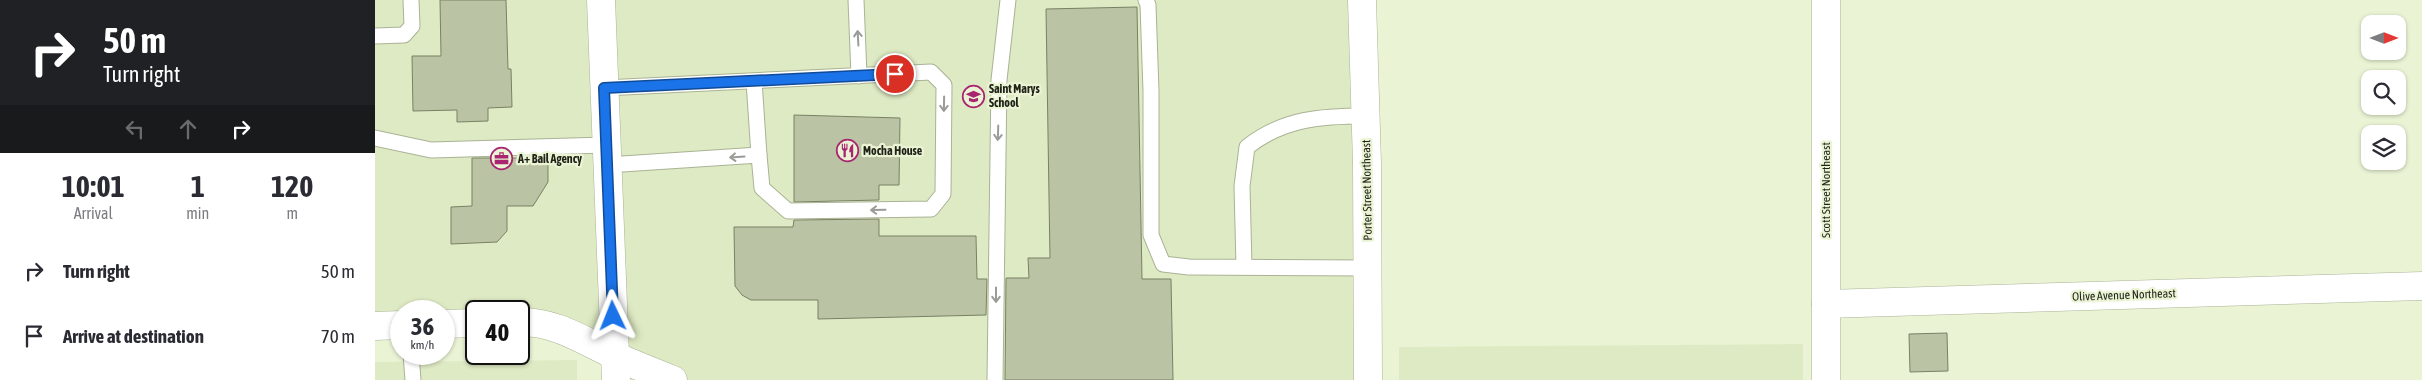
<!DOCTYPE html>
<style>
body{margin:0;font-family:"Asap Condensed",sans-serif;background:#f7f7f7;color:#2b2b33;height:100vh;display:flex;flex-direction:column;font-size:19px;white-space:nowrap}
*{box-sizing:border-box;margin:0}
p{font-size:16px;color:#7c7c81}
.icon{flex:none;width:28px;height:28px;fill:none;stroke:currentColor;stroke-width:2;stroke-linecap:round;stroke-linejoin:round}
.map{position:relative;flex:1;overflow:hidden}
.panel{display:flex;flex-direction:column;background:#fff;width:375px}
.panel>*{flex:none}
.guide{background:#202124;color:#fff;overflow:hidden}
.needle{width:32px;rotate:90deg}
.buttons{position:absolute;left:1986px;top:15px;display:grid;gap:10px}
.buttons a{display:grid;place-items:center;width:45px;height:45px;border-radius:10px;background:#fff;box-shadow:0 1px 4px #0004;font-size:25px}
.speed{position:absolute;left:15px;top:300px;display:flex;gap:10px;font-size:25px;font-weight:700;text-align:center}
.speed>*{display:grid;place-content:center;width:65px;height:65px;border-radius:50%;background:#fff;box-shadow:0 1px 4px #0004;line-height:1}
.speed small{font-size:12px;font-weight:400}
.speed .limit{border:2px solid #111;border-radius:8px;background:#fff;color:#111}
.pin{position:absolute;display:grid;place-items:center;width:42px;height:42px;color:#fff;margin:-21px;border:2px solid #fff;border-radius:50%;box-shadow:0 1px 5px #0007}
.me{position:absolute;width:55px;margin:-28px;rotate:358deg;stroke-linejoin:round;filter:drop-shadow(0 0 4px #0008)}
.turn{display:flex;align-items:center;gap:18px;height:105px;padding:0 20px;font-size:22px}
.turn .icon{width:65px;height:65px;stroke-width:2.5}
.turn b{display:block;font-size:35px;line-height:42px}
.lanes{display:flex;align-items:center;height:48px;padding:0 20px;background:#0003;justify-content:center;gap:25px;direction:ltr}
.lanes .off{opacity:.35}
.eta{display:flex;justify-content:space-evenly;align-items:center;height:85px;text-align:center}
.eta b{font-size:30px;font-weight:700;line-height:35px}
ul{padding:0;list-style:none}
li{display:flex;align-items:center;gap:15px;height:65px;padding:0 20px}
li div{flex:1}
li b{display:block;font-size:19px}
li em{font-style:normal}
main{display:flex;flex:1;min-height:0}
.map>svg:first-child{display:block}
.built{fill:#deeac3}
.building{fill:#bac4a5;stroke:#788164}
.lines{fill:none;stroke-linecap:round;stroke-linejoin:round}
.lane-casing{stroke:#a9b395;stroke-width:17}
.street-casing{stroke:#a9b395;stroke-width:29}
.secondary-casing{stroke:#a9b395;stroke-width:29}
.lane{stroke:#fff;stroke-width:15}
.street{stroke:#fff;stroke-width:28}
.secondary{stroke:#fff;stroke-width:28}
.oneway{stroke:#9a9c97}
.route-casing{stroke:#114b97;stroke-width:12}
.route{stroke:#1a73e8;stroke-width:9}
.labels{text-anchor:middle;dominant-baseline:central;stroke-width:4.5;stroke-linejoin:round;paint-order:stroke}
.poi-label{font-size:12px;font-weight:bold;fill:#1f2217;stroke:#eaf4d5;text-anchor:start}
.street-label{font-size:12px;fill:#1f2217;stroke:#eaf4d5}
</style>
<main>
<section class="panel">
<div class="guide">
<div class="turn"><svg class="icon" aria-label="right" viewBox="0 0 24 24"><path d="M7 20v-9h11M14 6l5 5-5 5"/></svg><div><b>50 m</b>Turn right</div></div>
<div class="lanes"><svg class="icon off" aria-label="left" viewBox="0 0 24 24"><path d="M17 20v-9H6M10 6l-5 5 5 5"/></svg><svg class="icon off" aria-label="ahead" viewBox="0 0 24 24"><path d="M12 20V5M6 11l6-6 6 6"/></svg><svg class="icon" aria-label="right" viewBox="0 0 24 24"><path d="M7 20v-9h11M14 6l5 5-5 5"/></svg></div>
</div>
<div class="eta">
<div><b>10:01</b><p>Arrival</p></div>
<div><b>1</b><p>min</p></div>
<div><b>120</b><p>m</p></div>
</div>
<ul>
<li><svg class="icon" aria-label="right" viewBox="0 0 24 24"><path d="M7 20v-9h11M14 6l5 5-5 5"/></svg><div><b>Turn right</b></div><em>50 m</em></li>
<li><svg class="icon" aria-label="arrive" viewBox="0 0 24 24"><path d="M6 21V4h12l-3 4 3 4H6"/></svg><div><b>Arrive at destination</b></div><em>70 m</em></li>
</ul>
</section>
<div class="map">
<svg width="2047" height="380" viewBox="0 0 2047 380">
<rect width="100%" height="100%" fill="#eaf4d5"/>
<g class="built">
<path d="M 0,0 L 987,0 L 993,380 L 298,380 L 144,311 L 26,311 L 26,325 L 0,326 Z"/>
<path d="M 1428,344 L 1428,380 L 1024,380 L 1024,347 Z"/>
<path d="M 202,360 L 202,380 L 0,380 L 0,362 Z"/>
</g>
<g class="building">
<path d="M 65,0 L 131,0 L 133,69 L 136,69 L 137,107 L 113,108 L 113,121 L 82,122 L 82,110 L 38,111 L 37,56 L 66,56 Z"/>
<path d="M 762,7 L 767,279 L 796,279 L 798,380 L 630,380 L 631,278 L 654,278 L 653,258 L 675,258 L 671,9 Z"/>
<path d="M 419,115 L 525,118 L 524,185 L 504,185 L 504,200 L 419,202 Z"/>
<path d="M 97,158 L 173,158 L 173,182 L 158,206 L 132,206 L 132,231 L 122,242 L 76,244 L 76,207 L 97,206 Z"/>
<path d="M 504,219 L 504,236 L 601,236 L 602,279 L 612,279 L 611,315 L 443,319 L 443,300 L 376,300 L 367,295 L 360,286 L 359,227 L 418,227 L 419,220 Z"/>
<path d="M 1572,333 L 1573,371 L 1535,372 L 1534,334 Z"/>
</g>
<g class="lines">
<defs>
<g id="lane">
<path d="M 481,0 L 484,76"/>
<path d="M 771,0 L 773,5 L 776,91 L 776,235 L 788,264 L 814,267 L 993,268"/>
<path d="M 0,36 L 29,35 L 37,26 L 36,0"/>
<path d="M 379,81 L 384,155"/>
<path d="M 229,88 L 556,72 L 569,85 L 568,194 L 556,209 L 413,211 L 387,188 L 384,155 L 232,165"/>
<path d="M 0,138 L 56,150 L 232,145"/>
<path d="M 869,267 L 867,186 L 872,147 C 909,118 947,116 991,116"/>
<path d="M 36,354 L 38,380"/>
<path d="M 620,380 L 624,80 L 633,0"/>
</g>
<g id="street">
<path d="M 987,0 L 992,163 L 993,380"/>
<path d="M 1451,0 L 1451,380"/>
<path d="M 1451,304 L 2047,286"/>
</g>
<g id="secondary">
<path d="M 226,0 L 241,380"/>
<path d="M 144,322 C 180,321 209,341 241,356 C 259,365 279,372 298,380"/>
<path d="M 69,324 L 101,323"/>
<path d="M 0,326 L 26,325"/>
</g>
</defs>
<use href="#lane" class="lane-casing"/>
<use href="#street" class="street-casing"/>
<use href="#secondary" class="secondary-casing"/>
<use href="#lane" class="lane"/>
<use href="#street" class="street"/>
<use href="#secondary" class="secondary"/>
</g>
<defs><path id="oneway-shaft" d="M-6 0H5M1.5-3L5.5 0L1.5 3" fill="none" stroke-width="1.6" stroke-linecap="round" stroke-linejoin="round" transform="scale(1.25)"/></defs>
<g class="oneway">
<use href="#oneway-shaft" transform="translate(483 38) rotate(-93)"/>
<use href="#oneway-shaft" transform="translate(569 104) rotate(91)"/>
<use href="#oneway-shaft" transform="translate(623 133) rotate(92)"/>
<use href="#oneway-shaft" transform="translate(362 157) rotate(176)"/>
<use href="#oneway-shaft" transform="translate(503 210) rotate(179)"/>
<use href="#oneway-shaft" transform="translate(621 295) rotate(90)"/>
</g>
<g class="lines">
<defs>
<path id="route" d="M 238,316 L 229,88 L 520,74"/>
</defs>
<use href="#route" class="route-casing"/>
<use href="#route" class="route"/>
</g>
<defs>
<symbol id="school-ring" viewBox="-11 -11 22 22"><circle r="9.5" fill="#eaf4d5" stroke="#a92570" stroke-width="1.5"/><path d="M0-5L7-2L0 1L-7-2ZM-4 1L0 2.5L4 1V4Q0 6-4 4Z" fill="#a92570"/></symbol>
<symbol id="restaurant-ring" viewBox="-11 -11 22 22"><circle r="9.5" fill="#eaf4d5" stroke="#a92570" stroke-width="1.5"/><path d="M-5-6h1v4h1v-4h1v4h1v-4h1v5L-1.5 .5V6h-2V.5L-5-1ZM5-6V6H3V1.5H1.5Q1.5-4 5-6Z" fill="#a92570"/></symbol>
<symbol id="office-ring" viewBox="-11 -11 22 22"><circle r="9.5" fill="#eaf4d5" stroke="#a92570" stroke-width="1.5"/><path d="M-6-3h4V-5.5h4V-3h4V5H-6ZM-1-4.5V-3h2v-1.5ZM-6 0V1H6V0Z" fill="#a92570"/></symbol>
</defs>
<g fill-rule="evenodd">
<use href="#school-ring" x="586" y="84" width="25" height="25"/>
<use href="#restaurant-ring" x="460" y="138" width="25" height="25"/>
<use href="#office-ring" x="114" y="146" width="25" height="25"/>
</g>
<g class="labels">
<g class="poi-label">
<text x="614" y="89">Saint Marys<tspan x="614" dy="14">School</tspan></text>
<text x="488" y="151">Mocha House</text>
<text x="143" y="159">A+ Bail Agency</text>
</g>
<g class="street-label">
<text transform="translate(992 190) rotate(-91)">Porter Street Northeast</text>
<text transform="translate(1451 190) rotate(-90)">Scott Street Northeast</text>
<text transform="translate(1749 295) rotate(-2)">Olive Avenue Northeast</text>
</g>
</g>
</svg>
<div class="buttons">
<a><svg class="needle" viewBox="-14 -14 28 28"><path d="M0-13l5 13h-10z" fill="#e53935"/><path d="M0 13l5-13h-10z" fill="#7c7c81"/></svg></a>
<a><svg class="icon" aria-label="search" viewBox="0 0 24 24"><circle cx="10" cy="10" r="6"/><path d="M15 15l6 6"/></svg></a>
<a><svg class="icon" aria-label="layers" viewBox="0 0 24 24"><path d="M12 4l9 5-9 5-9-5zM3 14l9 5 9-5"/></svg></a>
</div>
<div class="speed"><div>36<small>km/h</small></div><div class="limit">40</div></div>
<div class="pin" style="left:520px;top:74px;background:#d93025"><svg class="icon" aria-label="arrive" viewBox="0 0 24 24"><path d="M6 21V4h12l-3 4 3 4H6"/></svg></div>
<svg class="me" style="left:238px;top:316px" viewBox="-20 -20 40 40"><path d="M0-17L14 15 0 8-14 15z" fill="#1a73e8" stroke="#fff" stroke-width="4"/></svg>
</div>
</main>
